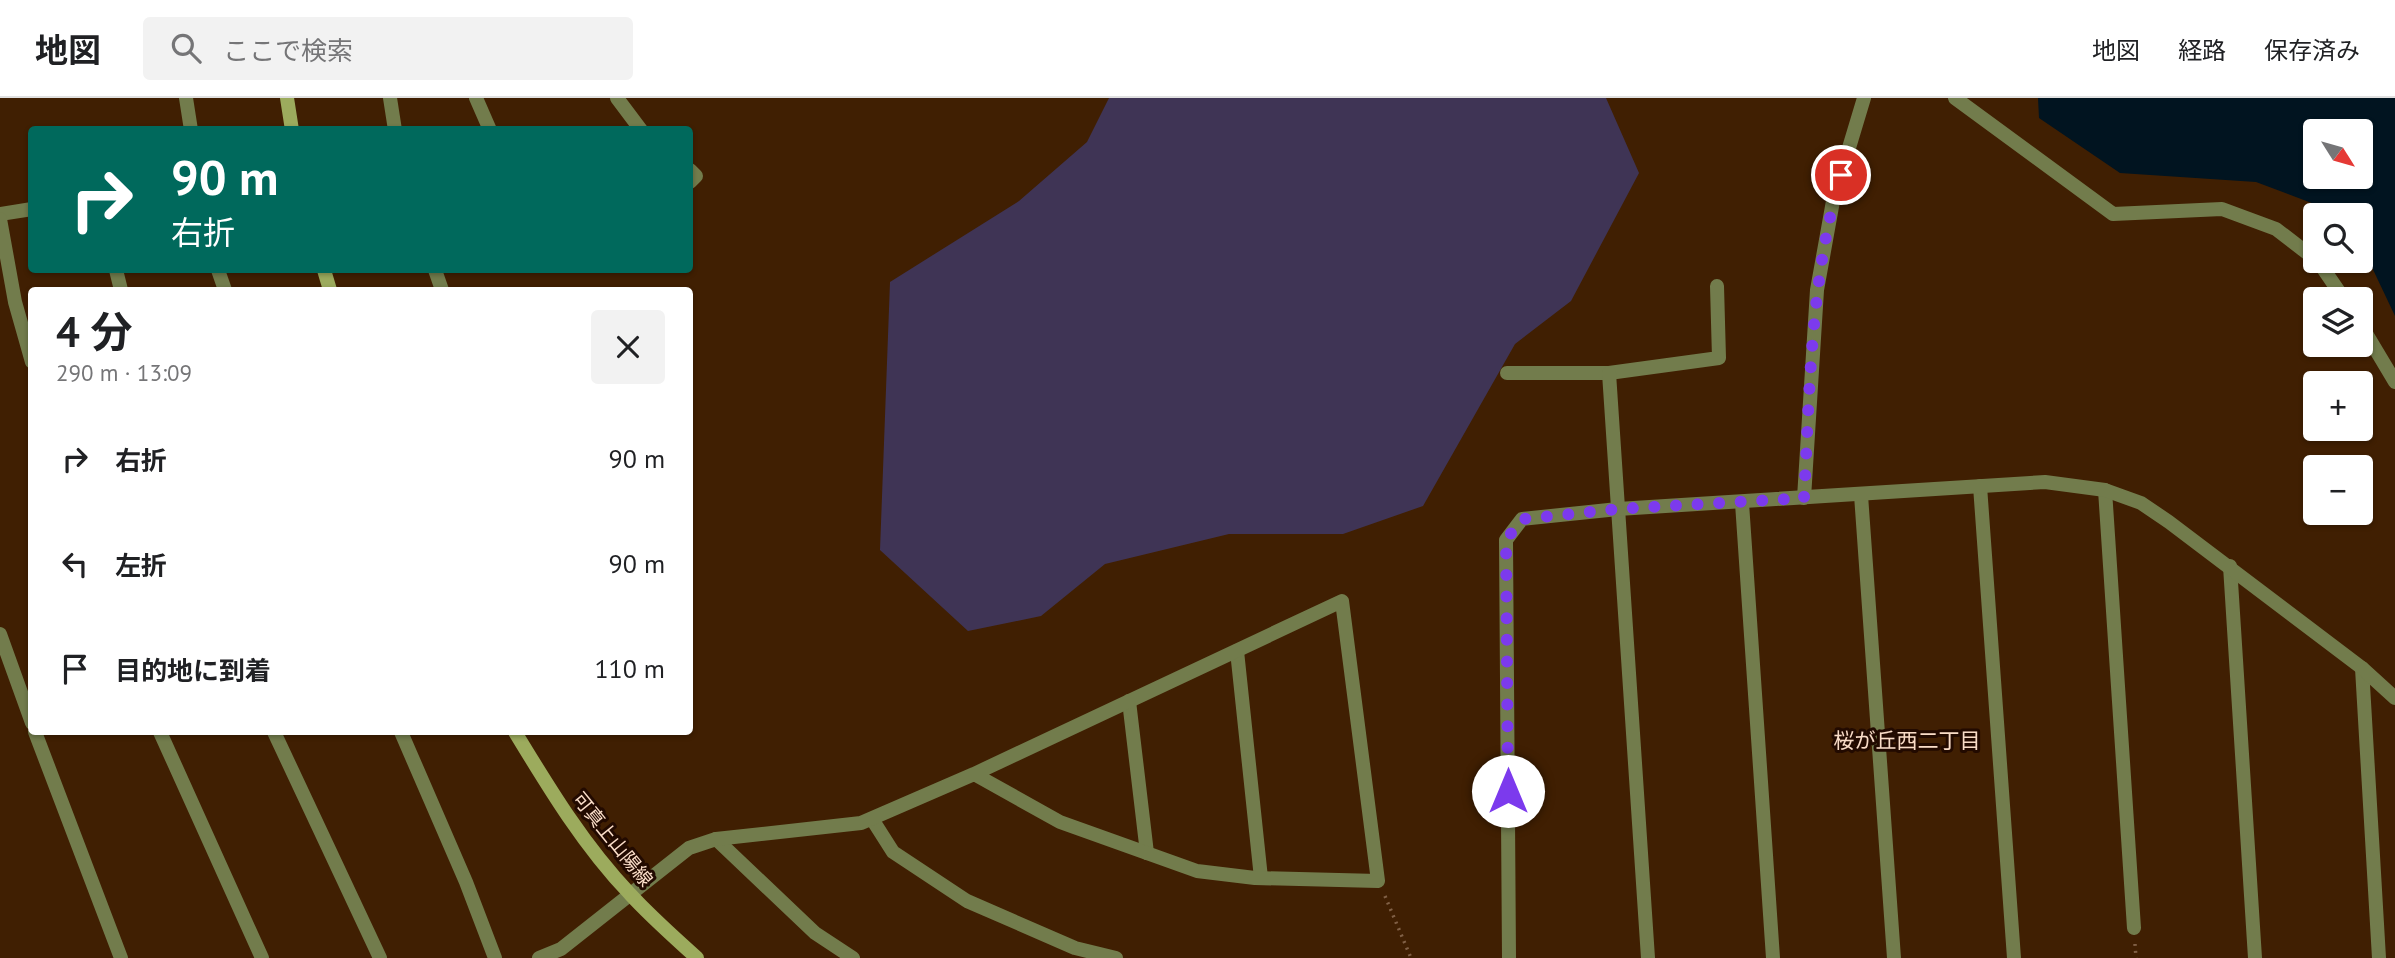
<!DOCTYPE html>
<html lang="ja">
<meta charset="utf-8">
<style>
body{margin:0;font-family:"PT Sans","Noto Sans JP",sans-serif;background:#f2f2f2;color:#202124;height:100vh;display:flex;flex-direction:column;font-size:26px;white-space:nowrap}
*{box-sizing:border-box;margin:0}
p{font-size:23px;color:#757577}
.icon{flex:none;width:38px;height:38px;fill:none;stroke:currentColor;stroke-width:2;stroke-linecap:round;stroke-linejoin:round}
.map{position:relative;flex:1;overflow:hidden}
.drawer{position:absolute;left:28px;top:189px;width:665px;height:448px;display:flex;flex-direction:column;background:#fff;border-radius:7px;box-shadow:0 2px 5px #0004}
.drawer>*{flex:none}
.banner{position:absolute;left:28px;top:28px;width:665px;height:147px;border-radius:7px;box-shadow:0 2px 5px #0004;background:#00695c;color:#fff;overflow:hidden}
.needle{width:46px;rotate:127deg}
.fabs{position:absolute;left:2303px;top:21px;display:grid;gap:14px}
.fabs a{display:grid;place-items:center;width:70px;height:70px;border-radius:7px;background:#fff;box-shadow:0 2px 5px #0004;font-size:35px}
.pin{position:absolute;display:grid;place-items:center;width:60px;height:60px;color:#fff;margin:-30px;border:4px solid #fff;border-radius:50%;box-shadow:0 2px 7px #0007}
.me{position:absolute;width:77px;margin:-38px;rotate:0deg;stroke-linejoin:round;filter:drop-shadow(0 0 5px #0008)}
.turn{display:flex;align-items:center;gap:24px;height:147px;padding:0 28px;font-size:32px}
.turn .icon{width:91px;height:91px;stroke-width:2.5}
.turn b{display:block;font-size:49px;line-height:60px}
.round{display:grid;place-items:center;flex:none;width:74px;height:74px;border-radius:7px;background:#f2f2f2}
.head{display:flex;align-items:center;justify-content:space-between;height:119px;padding:0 28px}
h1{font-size:42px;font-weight:700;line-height:52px}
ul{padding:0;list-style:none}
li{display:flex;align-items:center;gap:21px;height:105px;padding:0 28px}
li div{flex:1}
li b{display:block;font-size:26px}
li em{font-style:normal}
header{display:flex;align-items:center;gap:42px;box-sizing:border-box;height:98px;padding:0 35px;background:#fff;border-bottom:2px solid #e0e0e0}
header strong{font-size:33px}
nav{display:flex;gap:38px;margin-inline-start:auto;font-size:24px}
.search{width:490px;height:63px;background:#f2f2f2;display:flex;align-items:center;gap:18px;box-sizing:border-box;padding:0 24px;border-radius:7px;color:#757577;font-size:26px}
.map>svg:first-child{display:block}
.green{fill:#3f3455}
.water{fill:#011420;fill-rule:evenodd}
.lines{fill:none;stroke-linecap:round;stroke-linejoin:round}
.path{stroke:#806046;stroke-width:3.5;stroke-dasharray:2 5;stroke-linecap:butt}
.street{stroke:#727c4c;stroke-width:14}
.secondary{stroke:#9cab5d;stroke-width:14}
.route{stroke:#7c3aed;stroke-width:12;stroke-dasharray:0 21.6}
.labels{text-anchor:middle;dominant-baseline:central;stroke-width:6;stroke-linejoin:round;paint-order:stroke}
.street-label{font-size:19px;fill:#fbdec9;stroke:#220a00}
.neighbourhood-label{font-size:21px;fill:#f9dcc7;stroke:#220a00}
</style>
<header>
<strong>地図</strong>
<div class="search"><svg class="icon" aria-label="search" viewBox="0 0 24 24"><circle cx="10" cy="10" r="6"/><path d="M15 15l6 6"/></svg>ここで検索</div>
<nav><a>地図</a><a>経路</a><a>保存済み</a></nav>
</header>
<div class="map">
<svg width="2395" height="860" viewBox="0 0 2395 860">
<rect width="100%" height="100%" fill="#401f02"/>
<path class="green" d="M 1109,0 L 1606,0 L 1639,75 L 1571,203 L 1515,246 L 1423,408 L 1343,436 L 1229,436 L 1105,466 L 1041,518 L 968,533 L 880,452 L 890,184 L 1019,103 L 1087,44 Z"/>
<path class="water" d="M 2038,0 L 2395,0 L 2395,218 L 2368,161 L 2361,152 L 2361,117 L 2329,117 L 2322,109 L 2256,84 L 2120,75 L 2039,20 ZM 2315,33 L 2361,33 L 2361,79 L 2315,79 Z"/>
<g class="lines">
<g class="path">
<path d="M 1385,798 L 1411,860"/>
<path d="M 2135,846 L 2136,860"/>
</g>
<g class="street">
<path d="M 186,0 L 191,32"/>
<path d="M 390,0 L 395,32"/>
<path d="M 476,0 L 490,32"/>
<path d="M 617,0 L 641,32"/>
<path d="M 1955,0 L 2113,116 L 2222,111 L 2276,131 L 2315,161"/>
<path d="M 690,72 L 696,78 L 690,84"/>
<path d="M 0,116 L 32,111"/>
<path d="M 0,121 L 15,204 L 32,264"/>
<path d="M 2318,163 L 2344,201"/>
<path d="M 116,172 L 121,192"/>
<path d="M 218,172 L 225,192"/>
<path d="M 435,172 L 442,192"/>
<path d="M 2361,227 L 2395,284"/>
<path d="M 1507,275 L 1609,275 L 1719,260 L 1717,188"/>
<path d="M 1609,275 L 1648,860"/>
<path d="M 1980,388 L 2014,860"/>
<path d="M 2105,392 L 2134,830"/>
<path d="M 1861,397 L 1894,860"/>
<path d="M 1804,400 L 1817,192 L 1833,103 L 1864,0"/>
<path d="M 1742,405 L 1773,860"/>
<path d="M 2230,468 L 2255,860"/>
<path d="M 0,536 L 32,625"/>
<path d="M 1237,553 L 1261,780"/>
<path d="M 2362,570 L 2379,860"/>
<path d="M 1129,603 L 1147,755"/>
<path d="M 35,634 L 121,860"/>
<path d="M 160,634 L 262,860"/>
<path d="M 274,634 L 380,860"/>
<path d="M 401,634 L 466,784 L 495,860"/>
<path d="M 872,721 L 893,754 L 967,803 L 1075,850 L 1116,860"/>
<path d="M 716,741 L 815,835 L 853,860"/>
<path d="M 539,860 L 561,851 L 689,750 L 716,741 L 861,725 L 974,676 L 1342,503 L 1378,783 L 1255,780 L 1197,773 L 1060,724 L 974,676"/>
<path d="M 1509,860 L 1506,442 L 1522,421 L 1618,411 L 2045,384 L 2105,392 L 2141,405 L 2169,424 L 2362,570 L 2395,600"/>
</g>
<g class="secondary">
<path d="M 287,0 L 292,32"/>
<path d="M 324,172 L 330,192"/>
<path d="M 515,634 C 549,690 584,748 630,796 C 651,819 674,839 697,860"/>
</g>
</g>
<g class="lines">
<path class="route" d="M 1508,693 L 1506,442 L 1522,421 L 1618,411 L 1804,400 C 1810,292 1810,181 1841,77"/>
</g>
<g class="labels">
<g class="street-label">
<text transform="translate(613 741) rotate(51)">可真上山陽線</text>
</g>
<g class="neighbourhood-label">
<text x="1907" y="642">桜が丘西二丁目</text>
</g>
</g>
</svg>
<div class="fabs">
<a><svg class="needle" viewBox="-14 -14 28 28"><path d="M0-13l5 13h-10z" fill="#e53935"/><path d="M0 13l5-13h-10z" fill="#757577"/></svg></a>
<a><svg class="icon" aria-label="search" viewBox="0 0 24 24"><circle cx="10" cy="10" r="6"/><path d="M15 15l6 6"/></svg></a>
<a><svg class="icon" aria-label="layers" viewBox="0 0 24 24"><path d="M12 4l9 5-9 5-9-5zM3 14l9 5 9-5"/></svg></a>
<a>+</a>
<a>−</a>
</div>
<div class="pin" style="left:1841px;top:77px;background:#d93025"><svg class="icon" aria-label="arrive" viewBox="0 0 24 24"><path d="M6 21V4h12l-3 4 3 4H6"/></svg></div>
<svg class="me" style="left:1508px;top:693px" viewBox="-20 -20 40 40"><circle r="19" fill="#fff"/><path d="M0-13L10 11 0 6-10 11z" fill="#7c3aed"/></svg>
<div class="banner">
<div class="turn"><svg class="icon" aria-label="right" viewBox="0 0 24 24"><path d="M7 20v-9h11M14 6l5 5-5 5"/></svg><div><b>90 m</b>右折</div></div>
</div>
<section class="drawer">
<div class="head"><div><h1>4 分</h1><p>290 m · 13:09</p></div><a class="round"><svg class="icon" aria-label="close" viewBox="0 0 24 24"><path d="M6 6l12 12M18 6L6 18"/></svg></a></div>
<ul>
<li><svg class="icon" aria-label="right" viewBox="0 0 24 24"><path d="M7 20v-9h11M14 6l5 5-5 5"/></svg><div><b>右折</b></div><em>90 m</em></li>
<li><svg class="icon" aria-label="left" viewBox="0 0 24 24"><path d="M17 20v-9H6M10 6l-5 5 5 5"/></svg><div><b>左折</b></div><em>90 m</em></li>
<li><svg class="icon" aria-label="arrive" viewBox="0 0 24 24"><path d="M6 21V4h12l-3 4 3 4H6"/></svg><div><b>目的地に到着</b></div><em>110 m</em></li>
</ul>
</section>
</div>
